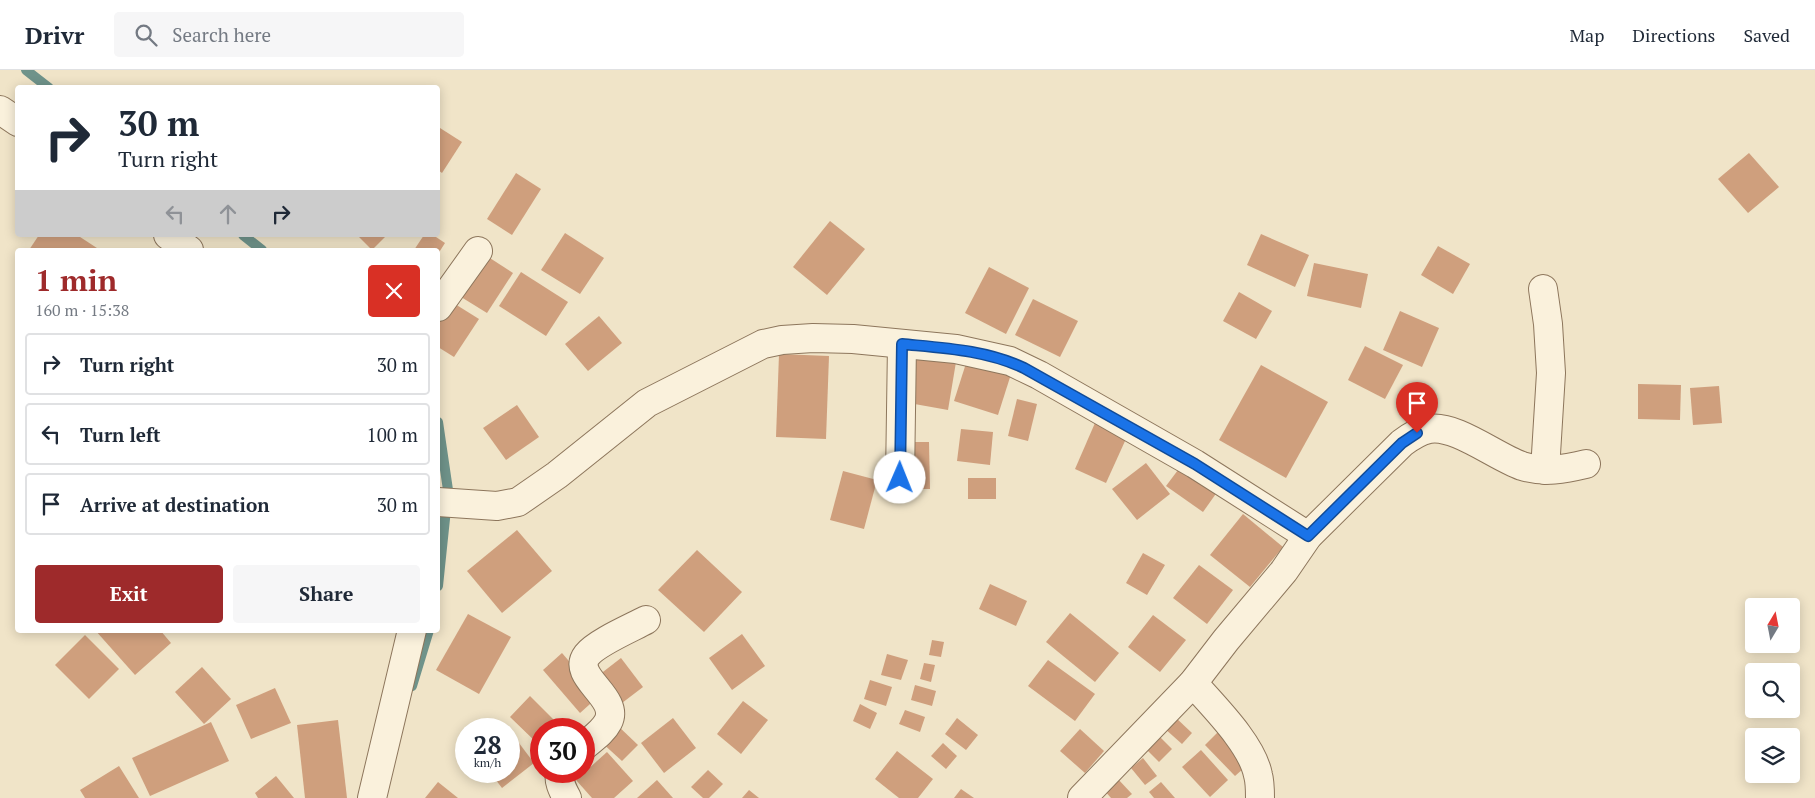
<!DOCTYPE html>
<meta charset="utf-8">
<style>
body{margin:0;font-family:"PT Serif",serif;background:#f6f6f7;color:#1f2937;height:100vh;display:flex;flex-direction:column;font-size:19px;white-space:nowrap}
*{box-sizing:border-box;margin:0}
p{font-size:16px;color:#747a83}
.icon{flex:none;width:28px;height:28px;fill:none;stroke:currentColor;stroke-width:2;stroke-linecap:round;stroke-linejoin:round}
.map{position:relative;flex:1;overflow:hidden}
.side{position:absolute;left:15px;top:178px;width:425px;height:385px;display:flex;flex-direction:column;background:#fff;border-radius:5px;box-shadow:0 2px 12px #0003}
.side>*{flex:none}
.hud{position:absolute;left:15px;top:15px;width:425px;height:152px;border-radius:5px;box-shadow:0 2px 12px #0003;background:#fff;color:#1f2937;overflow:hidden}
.needle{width:32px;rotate:10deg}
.fabs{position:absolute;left:1745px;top:528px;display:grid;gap:10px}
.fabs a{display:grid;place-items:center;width:55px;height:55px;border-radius:5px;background:#fff;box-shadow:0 2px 12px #0003;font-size:25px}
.speed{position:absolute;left:455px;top:648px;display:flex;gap:10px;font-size:25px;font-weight:700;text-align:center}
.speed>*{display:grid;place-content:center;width:65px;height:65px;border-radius:50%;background:#fff;box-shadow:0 2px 12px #0003;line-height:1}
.speed small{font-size:12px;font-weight:400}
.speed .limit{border:8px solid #d22;background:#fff;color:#111}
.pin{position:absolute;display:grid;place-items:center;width:42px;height:42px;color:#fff;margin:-51px -21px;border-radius:50% 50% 50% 0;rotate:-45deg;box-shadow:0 0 5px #0007}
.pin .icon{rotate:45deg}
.me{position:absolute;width:55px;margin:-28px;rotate:1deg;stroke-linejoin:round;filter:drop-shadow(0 0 4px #0008)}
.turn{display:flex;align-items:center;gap:18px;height:105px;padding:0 20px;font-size:22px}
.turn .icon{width:65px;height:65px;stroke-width:2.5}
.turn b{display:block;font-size:35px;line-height:42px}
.lanes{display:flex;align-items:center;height:48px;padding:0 20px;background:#0003;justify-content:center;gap:25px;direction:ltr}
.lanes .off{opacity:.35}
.round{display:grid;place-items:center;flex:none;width:52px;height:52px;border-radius:5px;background:#f6f6f7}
.overview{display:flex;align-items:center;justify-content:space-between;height:85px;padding:0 20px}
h1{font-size:30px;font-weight:700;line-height:38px;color:#9e2a2b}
.button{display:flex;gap:10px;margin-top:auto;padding:10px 20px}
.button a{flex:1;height:58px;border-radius:5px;background:#9e2a2b;color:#fff;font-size:20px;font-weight:700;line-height:58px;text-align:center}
.button a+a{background:#f6f6f7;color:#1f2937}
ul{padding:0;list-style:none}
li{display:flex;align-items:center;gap:15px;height:62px;margin:0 10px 8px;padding:0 10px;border:2px solid #e0e1e3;border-radius:5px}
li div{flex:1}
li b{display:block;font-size:19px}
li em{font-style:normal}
header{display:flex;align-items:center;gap:30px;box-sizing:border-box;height:70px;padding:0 25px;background:#fff;border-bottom:1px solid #e0e1e3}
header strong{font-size:24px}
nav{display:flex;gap:28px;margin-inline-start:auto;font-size:18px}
.search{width:350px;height:45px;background:#f6f6f7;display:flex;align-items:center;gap:12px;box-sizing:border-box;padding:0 18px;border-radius:5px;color:#747a83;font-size:19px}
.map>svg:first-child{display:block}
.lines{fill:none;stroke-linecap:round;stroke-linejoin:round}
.stream{stroke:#6f938a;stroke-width:10}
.building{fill:#cf9f7d}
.minor-casing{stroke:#8d765c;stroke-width:30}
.minor{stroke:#faf1dc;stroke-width:28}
.route-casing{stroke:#114b97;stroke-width:12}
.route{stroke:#1a73e8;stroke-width:9}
</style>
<header>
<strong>Drivr</strong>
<div class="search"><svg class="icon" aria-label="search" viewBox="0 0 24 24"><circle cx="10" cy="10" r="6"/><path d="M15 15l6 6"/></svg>Search here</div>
<nav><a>Map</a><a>Directions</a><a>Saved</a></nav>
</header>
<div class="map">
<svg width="1815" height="728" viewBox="0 0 1815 728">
<rect width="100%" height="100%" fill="#f0e4c8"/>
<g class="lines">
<g class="stream">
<path d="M 26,0 L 49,18"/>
<path d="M 243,165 L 262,180"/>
<path d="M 438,352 L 448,420 L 438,516"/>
<path d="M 412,616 L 429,560"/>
</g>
</g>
<g class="building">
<path d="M 440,58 L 462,72 L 442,103 L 438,100 L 438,62 Z"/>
<path d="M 1749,83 L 1779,117 L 1748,143 L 1718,109 Z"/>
<path d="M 516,103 L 541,119 L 512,165 L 487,149 Z"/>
<path d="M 830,151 L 865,179 L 827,225 L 793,197 Z"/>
<path d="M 565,163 L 604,188 L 580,224 L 541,200 Z"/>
<path d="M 1261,164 L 1309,185 L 1295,217 L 1247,195 Z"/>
<path d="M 39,165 L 77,165 L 100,180 L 29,180 Z"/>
<path d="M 357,165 L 387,165 L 372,180 Z"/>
<path d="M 424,165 L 433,165 L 445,173 L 438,184 L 438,180 L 414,180 Z"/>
<path d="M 1438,176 L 1470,194 L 1453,224 L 1421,205 Z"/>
<path d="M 479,181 L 513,203 L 487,243 L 453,222 Z"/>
<path d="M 1314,193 L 1368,204 L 1361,238 L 1307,226 Z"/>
<path d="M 989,197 L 1029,218 L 1006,264 L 965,243 Z"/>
<path d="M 521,202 L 568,232 L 546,266 L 499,236 Z"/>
<path d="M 1239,222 L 1272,241 L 1256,269 L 1223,251 Z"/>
<path d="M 447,229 L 479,249 L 454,287 L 438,277 L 438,243 Z"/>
<path d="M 1033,229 L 1078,251 L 1060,287 L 1015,265 Z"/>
<path d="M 1400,241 L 1439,258 L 1422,297 L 1383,280 Z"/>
<path d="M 599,246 L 622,273 L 588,301 L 565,274 Z"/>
<path d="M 1365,276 L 1403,295 L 1385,329 L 1348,310 Z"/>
<path d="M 779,284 L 829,286 L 826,369 L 776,367 Z"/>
<path d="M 917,286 L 956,292 L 948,340 L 909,333 Z"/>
<path d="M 968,287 L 1012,301 L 998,345 L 954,331 Z"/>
<path d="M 1261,295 L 1328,332 L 1286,408 L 1219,370 Z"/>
<path d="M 1638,314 L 1681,315 L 1680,350 L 1638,349 Z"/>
<path d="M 1719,316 L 1722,353 L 1693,355 L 1690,318 Z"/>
<path d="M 1017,329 L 1037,334 L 1028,371 L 1008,366 Z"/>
<path d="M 517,335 L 539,367 L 506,390 L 483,358 Z"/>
<path d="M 1098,346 L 1130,360 L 1106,413 L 1075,399 Z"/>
<path d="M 961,359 L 993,362 L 990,395 L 957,391 Z"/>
<path d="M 908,372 L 929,372 L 930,419 L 908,419 Z"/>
<path d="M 1184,392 L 1220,418 L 1203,442 L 1166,416 Z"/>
<path d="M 1146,393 L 1170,424 L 1137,450 L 1112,419 Z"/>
<path d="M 843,401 L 877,410 L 864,459 L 830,450 Z"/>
<rect x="968" y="408" width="28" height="21"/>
<path d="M 1243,444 L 1283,477 L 1250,517 L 1210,485 Z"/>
<path d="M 517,460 L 552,501 L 502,543 L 467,501 Z"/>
<path d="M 697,480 L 742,522 L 704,562 L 658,520 Z"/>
<path d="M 1143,483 L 1165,495 L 1147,525 L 1126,513 Z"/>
<path d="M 1199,495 L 1233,520 L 1207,554 L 1173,528 Z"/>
<path d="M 990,514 L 1027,531 L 1016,556 L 979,539 Z"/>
<path d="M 1070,543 L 1119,583 L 1095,612 L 1046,572 Z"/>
<path d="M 468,544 L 511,567 L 479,624 L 436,600 Z"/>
<path d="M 1153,545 L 1186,570 L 1160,602 L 1128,577 Z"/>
<path d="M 95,560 L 160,560 L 171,573 L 135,605 Z"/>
<path d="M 742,564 L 765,596 L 732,620 L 709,588 Z"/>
<path d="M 85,565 L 119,599 L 89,629 L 55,595 Z"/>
<path d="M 932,570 L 944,572 L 941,587 L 929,585 Z"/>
<path d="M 562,583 L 599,626 L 580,643 L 543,600 Z"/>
<path d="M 887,584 L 908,590 L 901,610 L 881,605 Z"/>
<path d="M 621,588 L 643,617 L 622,633 L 599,605 Z"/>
<path d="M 1048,590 L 1095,624 L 1075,651 L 1028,616 Z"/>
<path d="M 924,593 L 935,595 L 931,612 L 920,609 Z"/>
<path d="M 202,597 L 231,629 L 204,654 L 175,622 Z"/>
<path d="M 870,610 L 892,617 L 886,636 L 864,629 Z"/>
<path d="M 915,615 L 936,621 L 932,636 L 911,630 Z"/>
<path d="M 275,618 L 291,653 L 251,669 L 236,635 Z"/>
<path d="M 530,626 L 558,654 L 553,659 L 541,659 L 541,671 L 538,674 L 510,647 Z"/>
<path d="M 743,631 L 768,650 L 741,684 L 717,664 Z"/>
<path d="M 860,634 L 877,643 L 870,659 L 853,651 Z"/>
<path d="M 905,640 L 925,647 L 920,662 L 899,654 Z"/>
<path d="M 1174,646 L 1192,663 L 1182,674 L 1164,658 Z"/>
<path d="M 673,648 L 696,678 L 664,703 L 641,673 Z"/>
<path d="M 957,648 L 978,665 L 966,680 L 945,664 Z"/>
<path d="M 338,650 L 347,728 L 305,728 L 297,655 Z"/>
<path d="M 211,652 L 229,691 L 150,726 L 132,688 Z"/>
<path d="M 616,654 L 638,675 L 622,691 L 600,671 Z"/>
<path d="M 1080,659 L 1104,681 L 1085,703 L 1060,681 Z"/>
<path d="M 1221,659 L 1252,691 L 1235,706 L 1205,675 Z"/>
<path d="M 513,665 L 534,693 L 502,718 L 489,701 L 509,701 L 509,668 Z"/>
<path d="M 1158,665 L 1172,679 L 1159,692 L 1145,678 Z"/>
<path d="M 943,673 L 957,686 L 946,699 L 931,686 Z"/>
<path d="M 1201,680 L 1228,710 L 1210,727 L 1182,697 Z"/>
<path d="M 897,681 L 933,709 L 918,728 L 899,728 L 875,709 Z"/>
<path d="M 607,682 L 633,711 L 614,728 L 592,728 L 576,710 Z"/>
<path d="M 1143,688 L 1157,706 L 1145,715 L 1131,698 Z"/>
<path d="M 119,696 L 139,728 L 85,728 L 80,720 Z"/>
<path d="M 708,700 L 723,714 L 709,728 L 703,728 L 691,717 Z"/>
<path d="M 276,706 L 294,728 L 258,728 L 255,723 Z"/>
<path d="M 1117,708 L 1132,724 L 1127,728 L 1111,728 L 1104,720 Z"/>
<path d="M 657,710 L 673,728 L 637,728 Z"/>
<path d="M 438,712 L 458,728 L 425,728 Z"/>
<path d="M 1161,712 L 1175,728 L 1154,728 L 1149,722 Z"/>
<path d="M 961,719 L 974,728 L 954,728 Z"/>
<path d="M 749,720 L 759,728 L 742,728 Z"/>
</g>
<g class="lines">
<defs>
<g id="minor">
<path d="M 0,40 L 18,52"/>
<path d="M 168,165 L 189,180"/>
<path d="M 1543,219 L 1548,254 L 1551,303 L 1545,400"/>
<path d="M 438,237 L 478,181"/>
<path d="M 900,408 L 902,274"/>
<path d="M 438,432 L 497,436 L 518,432 L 557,405 L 647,333 L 763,274 L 782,270 L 813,268 L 853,269 L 956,279 L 1010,291 L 1039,305 L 1195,394 L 1308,466"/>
<path d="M 1193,613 C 1214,637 1252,674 1258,705 C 1260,712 1260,720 1260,728"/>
<path d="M 584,676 C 592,669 603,662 608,652 C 621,627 570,607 587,585 C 596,573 631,558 646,550"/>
<path d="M 560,701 C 558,711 562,719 567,728"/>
<path d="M 372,728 L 412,560"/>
<path d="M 1082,728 L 1193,613 L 1226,570 L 1284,501 L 1308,466 L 1402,373 C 1410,367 1419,361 1429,359 C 1455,354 1496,387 1522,396 C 1544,403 1565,399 1586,394"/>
</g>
</defs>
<use href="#minor" class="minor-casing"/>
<use href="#minor" class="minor"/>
</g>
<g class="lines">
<defs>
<path id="route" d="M 900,408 L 902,274 C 943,278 986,280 1024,298 L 1195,394 L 1308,466 L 1402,373 L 1417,363"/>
</defs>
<use href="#route" class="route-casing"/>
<use href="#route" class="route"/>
</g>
</svg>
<div class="fabs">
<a><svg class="needle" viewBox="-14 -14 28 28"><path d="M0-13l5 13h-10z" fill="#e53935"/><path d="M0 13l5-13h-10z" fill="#747a83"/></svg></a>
<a><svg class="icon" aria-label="search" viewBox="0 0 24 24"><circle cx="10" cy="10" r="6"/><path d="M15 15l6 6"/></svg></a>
<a><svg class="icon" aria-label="layers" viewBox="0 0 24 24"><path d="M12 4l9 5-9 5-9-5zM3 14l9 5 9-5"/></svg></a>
</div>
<div class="speed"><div>28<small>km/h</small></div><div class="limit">30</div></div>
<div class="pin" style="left:1417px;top:363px;background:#d93025"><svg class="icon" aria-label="arrive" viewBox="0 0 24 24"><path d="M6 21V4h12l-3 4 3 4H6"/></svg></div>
<svg class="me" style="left:900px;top:408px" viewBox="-20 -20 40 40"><circle r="19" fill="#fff"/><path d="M0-13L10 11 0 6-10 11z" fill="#1a73e8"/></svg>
<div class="hud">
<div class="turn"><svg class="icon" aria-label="right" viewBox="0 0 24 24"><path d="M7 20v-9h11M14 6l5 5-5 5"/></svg><div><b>30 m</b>Turn right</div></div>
<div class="lanes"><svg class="icon off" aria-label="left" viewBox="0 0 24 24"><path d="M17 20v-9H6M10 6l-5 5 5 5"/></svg><svg class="icon off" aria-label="ahead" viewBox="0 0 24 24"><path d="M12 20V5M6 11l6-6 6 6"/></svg><svg class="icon" aria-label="right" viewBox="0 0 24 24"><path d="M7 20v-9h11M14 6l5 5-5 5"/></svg></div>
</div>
<section class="side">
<div class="overview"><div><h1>1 min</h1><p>160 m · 15:38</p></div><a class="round" style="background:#d93025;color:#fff"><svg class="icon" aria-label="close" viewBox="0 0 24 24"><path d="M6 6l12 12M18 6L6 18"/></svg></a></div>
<ul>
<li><svg class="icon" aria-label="right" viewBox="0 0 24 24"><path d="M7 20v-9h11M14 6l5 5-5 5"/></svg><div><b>Turn right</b></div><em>30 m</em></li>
<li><svg class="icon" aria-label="left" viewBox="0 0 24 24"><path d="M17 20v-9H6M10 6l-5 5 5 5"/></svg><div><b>Turn left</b></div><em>100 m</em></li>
<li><svg class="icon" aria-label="arrive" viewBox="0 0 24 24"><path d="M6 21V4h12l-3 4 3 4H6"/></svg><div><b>Arrive at destination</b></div><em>30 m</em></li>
</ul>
<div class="button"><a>Exit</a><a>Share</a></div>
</section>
</div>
